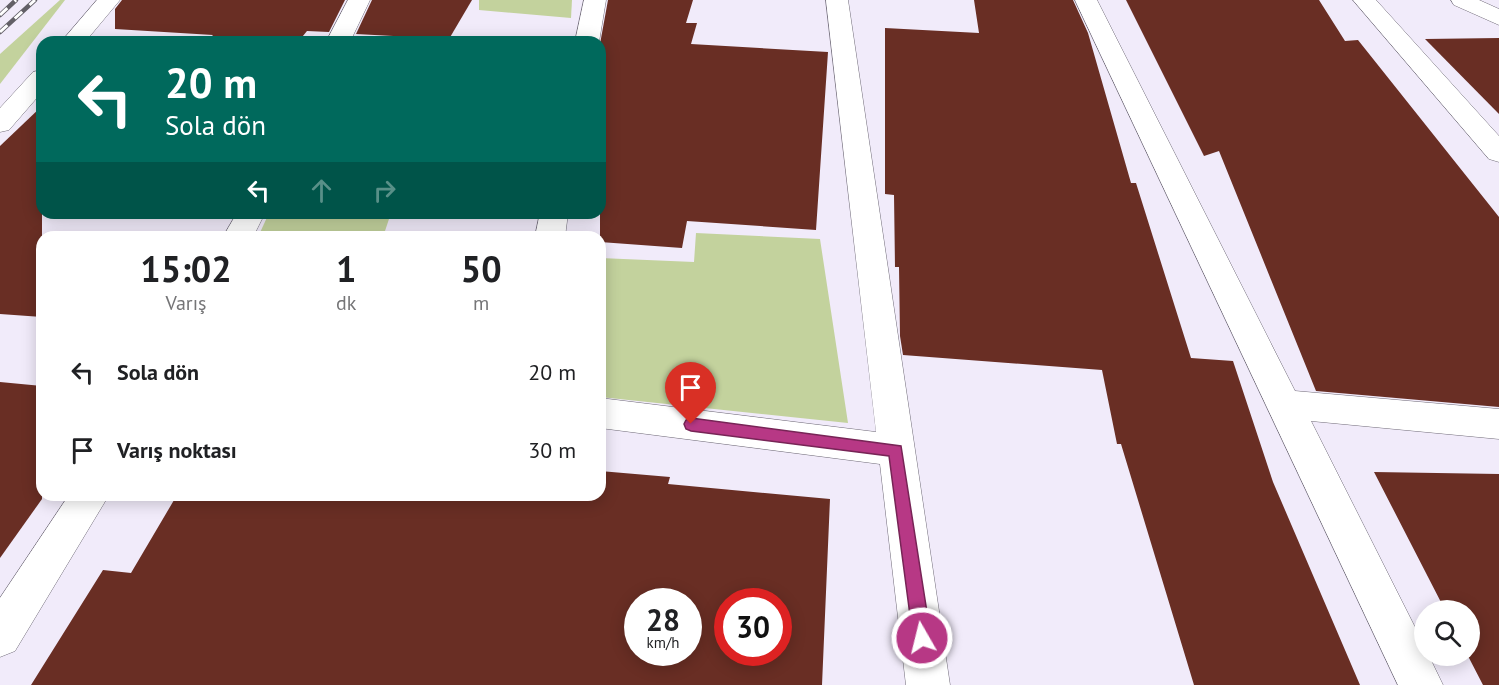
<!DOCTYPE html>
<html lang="tr">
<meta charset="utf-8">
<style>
body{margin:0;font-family:"PT Sans",sans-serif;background:#f2f2f2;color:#202124;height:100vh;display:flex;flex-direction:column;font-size:22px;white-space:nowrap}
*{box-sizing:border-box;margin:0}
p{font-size:20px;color:#757577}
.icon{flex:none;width:33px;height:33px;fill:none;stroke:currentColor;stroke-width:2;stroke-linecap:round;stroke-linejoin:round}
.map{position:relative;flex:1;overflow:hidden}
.side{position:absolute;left:36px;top:231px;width:570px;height:270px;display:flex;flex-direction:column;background:#fff;border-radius:18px;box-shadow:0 3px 15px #0003}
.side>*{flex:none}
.hud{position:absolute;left:36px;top:36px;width:570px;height:183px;border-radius:18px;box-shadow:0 3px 15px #0003;background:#00695c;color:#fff;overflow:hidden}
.controls{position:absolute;left:1414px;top:600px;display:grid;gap:12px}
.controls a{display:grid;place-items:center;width:66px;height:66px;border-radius:50%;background:#fff;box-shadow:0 3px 15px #0003;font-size:30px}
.speed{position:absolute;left:624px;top:588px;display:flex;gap:12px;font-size:30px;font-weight:700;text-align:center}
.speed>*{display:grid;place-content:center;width:78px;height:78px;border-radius:50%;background:#fff;box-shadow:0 3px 15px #0003;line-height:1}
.speed small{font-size:15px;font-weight:400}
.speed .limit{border:9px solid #d22;background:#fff;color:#111}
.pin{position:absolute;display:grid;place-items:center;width:51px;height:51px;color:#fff;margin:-62px -26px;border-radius:50% 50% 50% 0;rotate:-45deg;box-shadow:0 0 6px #0007}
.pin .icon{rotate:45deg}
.me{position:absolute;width:66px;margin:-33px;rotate:352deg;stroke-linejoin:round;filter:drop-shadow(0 0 4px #0008)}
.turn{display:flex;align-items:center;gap:21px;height:126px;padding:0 30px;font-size:27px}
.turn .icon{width:78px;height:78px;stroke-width:2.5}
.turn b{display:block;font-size:42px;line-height:51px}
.lanes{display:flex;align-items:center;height:57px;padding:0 30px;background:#0003;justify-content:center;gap:30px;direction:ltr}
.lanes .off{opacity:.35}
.eta{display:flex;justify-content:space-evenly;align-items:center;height:102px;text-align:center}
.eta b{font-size:36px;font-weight:700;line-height:42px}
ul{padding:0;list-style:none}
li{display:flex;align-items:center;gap:18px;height:78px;padding:0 30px}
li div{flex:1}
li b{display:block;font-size:22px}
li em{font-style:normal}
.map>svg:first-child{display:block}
.green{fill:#c3d29d}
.building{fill:#692e24;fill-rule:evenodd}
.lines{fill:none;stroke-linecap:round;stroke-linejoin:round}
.minor-casing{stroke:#706b78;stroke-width:1}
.major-casing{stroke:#706b78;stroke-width:1}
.minor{fill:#fff;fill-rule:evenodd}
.major{fill:#fff;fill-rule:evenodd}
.rail-casing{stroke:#636067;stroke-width:4.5}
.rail{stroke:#fff;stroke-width:3;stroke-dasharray:10;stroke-linecap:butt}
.route{fill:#b73885;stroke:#772456;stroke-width:1.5}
</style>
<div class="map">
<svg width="1499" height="685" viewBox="0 0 1499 685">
<rect width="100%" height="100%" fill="#f1ebfa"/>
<g class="green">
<path d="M 60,0 L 65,0 L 0,84 L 0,54 Z"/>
<path d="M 479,0 L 572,0 L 571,18 L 479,10 Z"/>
<path d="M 269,213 L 391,213 L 383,237 L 258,237 Z"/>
<path d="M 696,233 L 820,239 L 848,423 L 600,397 L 600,258 L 694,262 Z"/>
</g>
<g class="building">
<path d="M 122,0 L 345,0 L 329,32 L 307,31 L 298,42 L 206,42 L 213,35 L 115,29 L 115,9 Z"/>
<path d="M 372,0 L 472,0 L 449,39 L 356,34 Z"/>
<path d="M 608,0 L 693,0 L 686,23 L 697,23 L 691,44 L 828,52 L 816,230 L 687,221 L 682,248 L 600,242 L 600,44 Z"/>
<path d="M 974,0 L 1073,0 L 1088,33 L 1131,183 L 1136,183 L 1191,358 L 1233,361 L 1273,482 L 1360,685 L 1194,685 L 1121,444 L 1117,444 L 1102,370 L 903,355 L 900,336 L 899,267 L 895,267 L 894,195 L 885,194 L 885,28 L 979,33 Z"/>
<path d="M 1126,0 L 1319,0 L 1345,41 L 1358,40 L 1499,217 L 1499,407 L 1316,391 L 1219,151 L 1204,156 Z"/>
<path d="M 1499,38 L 1499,114 L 1425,39 Z"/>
<path d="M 42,106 L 42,317 L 0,314 L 0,146 Z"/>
<path d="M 0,382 L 42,386 L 42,499 L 0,558 Z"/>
<path d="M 600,471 L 670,477 L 668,484 L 830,499 L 822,685 L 31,685 L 103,570 L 131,573 L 177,495 L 600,495 ZM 638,602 L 688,602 L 688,652 L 638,652 ZM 728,602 L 778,602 L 778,652 L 728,652 Z"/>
<path d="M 1374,472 L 1499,474 L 1499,685 L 1483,685 L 1468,656 L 1470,656 L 1470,610 L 1445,610 Z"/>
</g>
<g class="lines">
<defs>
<g id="minor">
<path d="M 97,0 L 120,0 L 85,42 L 61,42 Z"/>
<path d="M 348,0 L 370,0 L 350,42 L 326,42 Z"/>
<path d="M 584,0 L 606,0 L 599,42 L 575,42 Z"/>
<path d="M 826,0 L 848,0 L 950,685 L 906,685 L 880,464 L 600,428 L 600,398 L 876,432 Z"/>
<path d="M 1075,0 L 1097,0 L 1295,391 L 1499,409 L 1499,439 L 1311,421 L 1425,647 L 1425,656 L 1429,656 L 1443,685 L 1398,685 Z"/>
<path d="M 1353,0 L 1376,0 L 1499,136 L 1499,162 L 1489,159 Z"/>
<path d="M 42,70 L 42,92 L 9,130 L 0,132 L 0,108 L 33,72 Z"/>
<path d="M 237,213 L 265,213 L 253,237 L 223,237 Z"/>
<path d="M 540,213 L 568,213 L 565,237 L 535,237 Z"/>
<path d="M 69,495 L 109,495 L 15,651 L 0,657 L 0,598 Z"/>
</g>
<path id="major" d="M 1451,0 L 1479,0 L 1499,9 L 1499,25 L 1454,5 Z"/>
</defs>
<use href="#minor" class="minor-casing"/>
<use href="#major" class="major-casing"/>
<use href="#minor" class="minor"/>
<use href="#major" class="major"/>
<defs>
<g id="rail">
<path d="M 0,15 L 16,0"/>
<path d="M 0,32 L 35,0"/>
</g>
</defs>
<use href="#rail" class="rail-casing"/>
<use href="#rail" class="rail"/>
</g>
<path class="route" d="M 691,418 L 901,446 L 931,638 L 928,644 L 922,647 L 916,644 L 913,638 L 889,456 L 691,431 L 686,429 L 684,424 L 686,420 Z"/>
</svg>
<div class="controls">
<a><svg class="icon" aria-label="search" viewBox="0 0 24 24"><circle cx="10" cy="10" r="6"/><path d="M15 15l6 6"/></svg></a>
</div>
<div class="speed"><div>28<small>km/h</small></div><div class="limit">30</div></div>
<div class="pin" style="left:691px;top:424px;background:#d93025"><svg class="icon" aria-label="arrive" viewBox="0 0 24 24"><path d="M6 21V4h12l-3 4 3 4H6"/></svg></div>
<svg class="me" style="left:922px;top:638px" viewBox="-20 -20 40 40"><circle r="17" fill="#b73885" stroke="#fff" stroke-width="3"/><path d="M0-11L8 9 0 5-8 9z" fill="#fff"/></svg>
<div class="hud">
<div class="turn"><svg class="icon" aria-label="left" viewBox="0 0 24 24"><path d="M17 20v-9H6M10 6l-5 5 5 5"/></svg><div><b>20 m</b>Sola dön</div></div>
<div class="lanes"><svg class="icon" aria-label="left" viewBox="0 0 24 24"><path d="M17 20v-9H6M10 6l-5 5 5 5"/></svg><svg class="icon off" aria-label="ahead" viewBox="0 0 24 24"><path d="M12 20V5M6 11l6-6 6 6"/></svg><svg class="icon off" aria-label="right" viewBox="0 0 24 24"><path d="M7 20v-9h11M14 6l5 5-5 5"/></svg></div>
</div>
<section class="side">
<div class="eta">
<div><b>15:02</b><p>Varış</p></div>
<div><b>1</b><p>dk</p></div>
<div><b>50</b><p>m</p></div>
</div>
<ul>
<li><svg class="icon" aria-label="left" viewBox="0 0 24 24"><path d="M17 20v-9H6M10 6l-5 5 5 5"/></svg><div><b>Sola dön</b></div><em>20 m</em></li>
<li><svg class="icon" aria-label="arrive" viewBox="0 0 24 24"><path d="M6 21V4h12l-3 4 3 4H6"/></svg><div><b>Varış noktası</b></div><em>30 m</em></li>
</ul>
</section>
</div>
